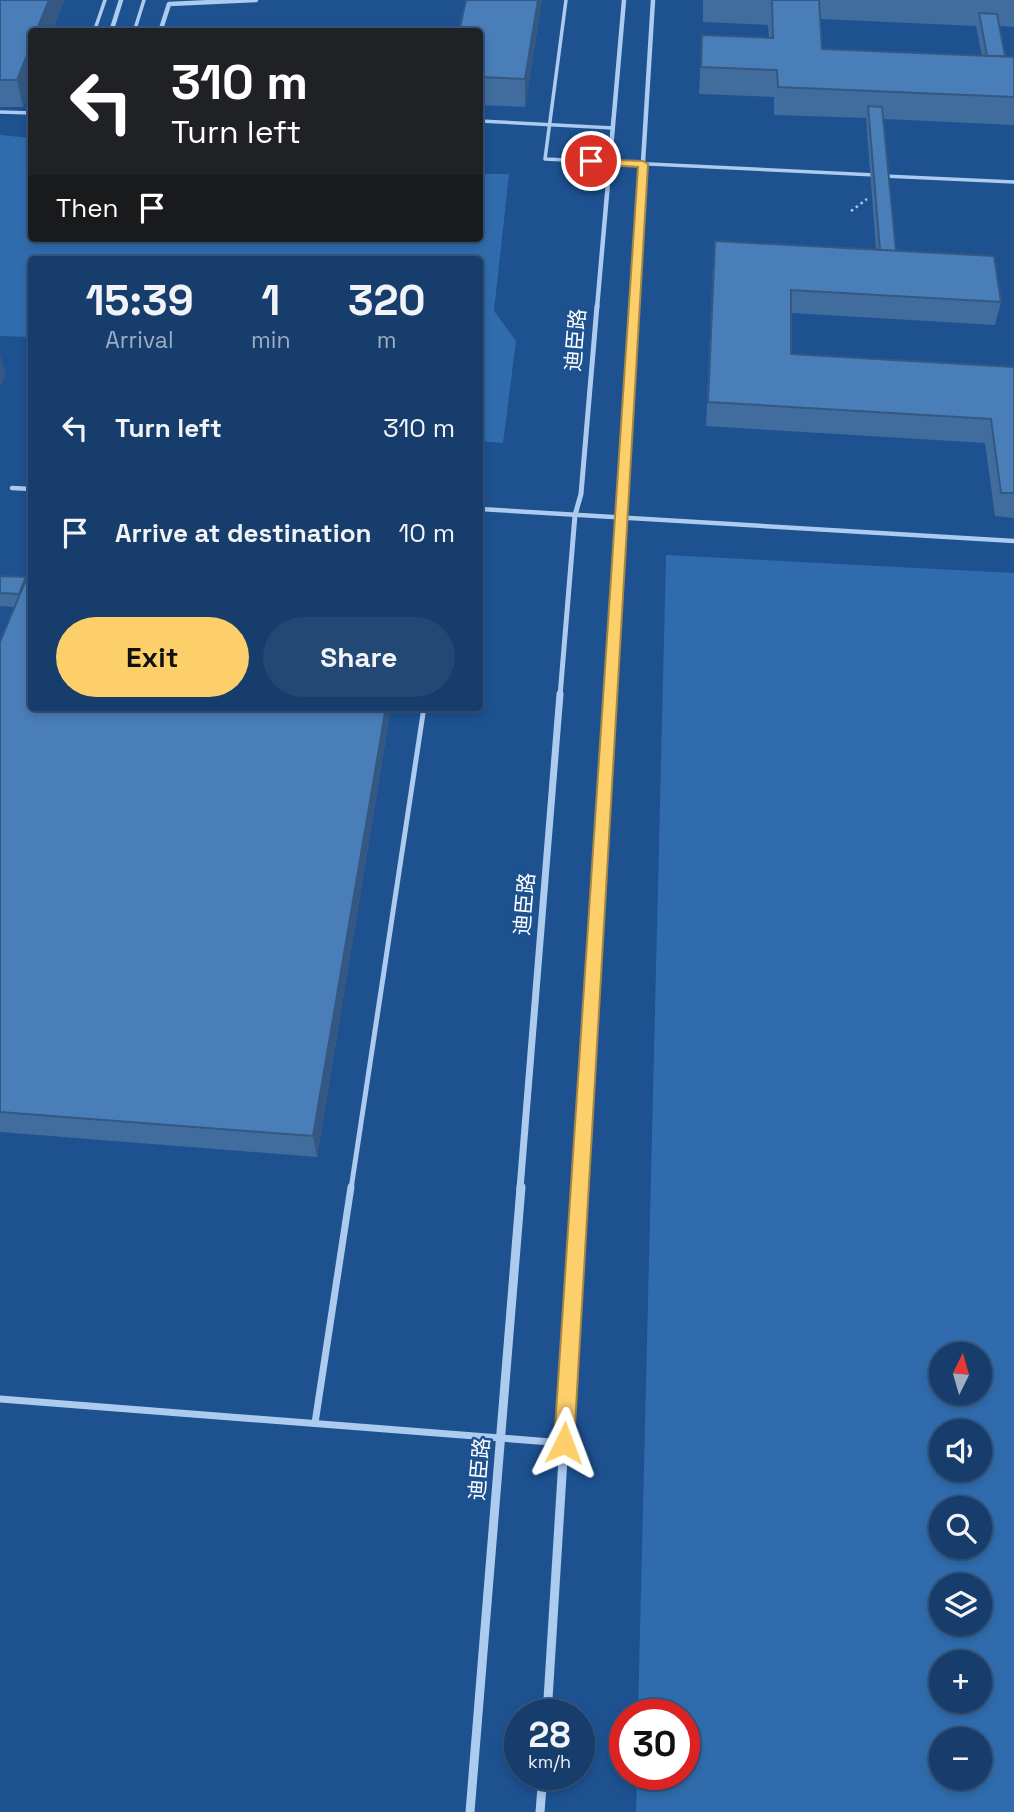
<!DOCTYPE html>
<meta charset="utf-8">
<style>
body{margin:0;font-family:"Space Grotesk","Noto Sans SC",sans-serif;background:#234874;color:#f1f3f6;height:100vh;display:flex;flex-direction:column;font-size:26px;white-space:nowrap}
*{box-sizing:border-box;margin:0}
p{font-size:23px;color:#9eaec2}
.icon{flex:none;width:38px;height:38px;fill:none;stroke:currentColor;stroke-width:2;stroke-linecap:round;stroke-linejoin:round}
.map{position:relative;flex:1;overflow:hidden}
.drawer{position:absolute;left:28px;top:256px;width:455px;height:455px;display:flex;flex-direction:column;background:#163d6c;border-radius:7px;box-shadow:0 4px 10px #0003,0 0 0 2px #35567f}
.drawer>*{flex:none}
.banner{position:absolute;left:28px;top:28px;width:455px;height:214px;border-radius:7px;box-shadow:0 4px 10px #0003,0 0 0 2px #35567f;background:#202124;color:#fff;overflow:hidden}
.needle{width:46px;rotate:5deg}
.tools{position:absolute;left:929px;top:1342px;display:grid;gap:14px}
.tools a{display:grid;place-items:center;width:63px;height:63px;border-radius:50%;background:#163d6c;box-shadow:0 4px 10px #0003,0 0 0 2px #35567f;font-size:35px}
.speed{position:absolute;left:504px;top:1699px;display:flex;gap:14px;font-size:35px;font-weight:700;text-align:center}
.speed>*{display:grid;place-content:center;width:91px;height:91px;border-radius:50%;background:#163d6c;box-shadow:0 4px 10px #0003,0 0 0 2px #35567f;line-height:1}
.speed small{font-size:18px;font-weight:400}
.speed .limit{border:10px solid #d22;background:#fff;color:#111}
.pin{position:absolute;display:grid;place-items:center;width:60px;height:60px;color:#fff;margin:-30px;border:4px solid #fff;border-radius:50%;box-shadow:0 2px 7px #0007}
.me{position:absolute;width:77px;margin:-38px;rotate:3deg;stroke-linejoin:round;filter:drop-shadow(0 0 5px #0008)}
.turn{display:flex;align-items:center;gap:24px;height:147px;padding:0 28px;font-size:32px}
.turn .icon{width:91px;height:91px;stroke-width:2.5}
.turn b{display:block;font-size:49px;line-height:60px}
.then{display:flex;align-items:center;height:66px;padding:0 28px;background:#0003;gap:14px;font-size:26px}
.eta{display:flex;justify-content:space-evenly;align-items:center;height:119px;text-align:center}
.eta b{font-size:42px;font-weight:700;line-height:49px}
.button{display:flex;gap:14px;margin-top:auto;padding:14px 28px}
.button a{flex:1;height:80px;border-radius:42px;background:#fdcf6a;color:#111;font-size:28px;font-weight:700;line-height:80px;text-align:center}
.button a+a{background:#234874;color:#f1f3f6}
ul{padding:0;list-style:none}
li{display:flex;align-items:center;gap:21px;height:105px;padding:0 28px}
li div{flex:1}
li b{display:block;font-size:26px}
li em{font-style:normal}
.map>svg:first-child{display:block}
.green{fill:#306cad;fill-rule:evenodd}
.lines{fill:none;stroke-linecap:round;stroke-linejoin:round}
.path{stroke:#accbee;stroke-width:2.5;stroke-dasharray:2.5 3.5;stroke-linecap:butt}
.lane-far3{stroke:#accbee;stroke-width:3.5}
.lane-far2{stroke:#accbee;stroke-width:4.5}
.lane-far1{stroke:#accbee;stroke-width:5}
.lane{stroke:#accbee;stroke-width:7}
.street-far3{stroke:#accbee;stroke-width:4.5}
.street-far2{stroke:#accbee;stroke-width:5}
.street-far1{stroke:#accbee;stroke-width:7}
.street{stroke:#accbee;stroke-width:9}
.wall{fill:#406c9e;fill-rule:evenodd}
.shaded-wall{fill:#345881}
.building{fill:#4a7eb8;stroke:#345881;stroke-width:2}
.route{fill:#fdcf6a;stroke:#a48745;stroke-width:2}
.labels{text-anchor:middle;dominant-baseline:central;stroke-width:5;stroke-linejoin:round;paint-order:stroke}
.street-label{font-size:21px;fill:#fff;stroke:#1d5190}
</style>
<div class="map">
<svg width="1014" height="1812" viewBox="0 0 1014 1812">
<rect width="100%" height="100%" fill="#1d5190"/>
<g class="green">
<path d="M 0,135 L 31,138 L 32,238 L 480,238 L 480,174 L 509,174 L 494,311 L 516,341 L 503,443 L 480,441 L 480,259 L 32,259 L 31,337 L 0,336 Z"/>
<path d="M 666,555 L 1014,573 L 1014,1812 L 636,1812 L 637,1775 L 684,1774 L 684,1715 L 638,1715 ZM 942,1354 L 980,1354 L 980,1393 L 942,1393 ZM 942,1432 L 980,1432 L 980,1470 L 942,1470 ZM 942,1508 L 980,1508 L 980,1547 L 942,1547 ZM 942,1586 L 980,1586 L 980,1624 L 942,1624 ZM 942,1662 L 980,1662 L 980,1701 L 942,1701 ZM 942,1740 L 980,1740 L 980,1778 L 942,1778 Z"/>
</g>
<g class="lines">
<path class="path" d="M 851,211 L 867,199"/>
<g class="lane-far3">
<path d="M 566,0 L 545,159 L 875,175"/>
<path d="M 94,32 L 105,0"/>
<path d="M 134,32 L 144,0"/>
<path d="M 0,112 L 32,113"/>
<path d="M 480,121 L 613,128"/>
<path d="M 884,176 L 1014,182"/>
</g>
<g class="lane-far2">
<path d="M 12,488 L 32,489"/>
<path d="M 480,509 L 1014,541"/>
</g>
<path class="lane-far1" d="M 351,1189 L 424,707"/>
<g class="lane">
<path d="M 0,1399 L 564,1443"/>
<path d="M 315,1423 L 351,1187"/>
</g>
<g class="street-far3">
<path d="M 111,32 L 121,0"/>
<path d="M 160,32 L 169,4 L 256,0"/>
<path d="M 597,308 L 624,0"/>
<path d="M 634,308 L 653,0"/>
</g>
<g class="street-far2">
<path d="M 560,696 L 575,515 L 581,494 L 597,306"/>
<path d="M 610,696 L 634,306"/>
</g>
<g class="street-far1">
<path d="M 520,1189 L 560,694"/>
<path d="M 580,1189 L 610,694"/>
</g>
<g class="street">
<path d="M 547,1715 L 580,1187"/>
<path d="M 470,1812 L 521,1187"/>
<path d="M 540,1812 L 543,1774"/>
</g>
</g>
<g class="wall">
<path d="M 0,0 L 64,0 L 52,32 L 32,32 L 32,85 L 23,107 L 0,107 Z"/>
<path d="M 542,0 L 525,107 L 480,105 L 480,32 Z"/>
<path d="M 703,0 L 1014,0 L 1014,27 L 999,26 L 1005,56 L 1014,57 L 1014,125 L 884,119 L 896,251 L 1001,302 L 995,325 L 791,313 L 791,354 L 1014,367 L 1014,518 L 995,516 L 985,443 L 706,426 L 713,264 L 715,241 L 876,249 L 866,118 L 774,115 L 774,97 L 699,94 L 702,35 L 769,38 L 768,25 L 703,22 ZM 820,19 L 976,26 L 982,56 L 822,49 Z"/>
<path d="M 0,576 L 26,577 L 32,707 L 391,707 L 317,1157 L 0,1132 L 0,642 L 14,607 L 0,606 Z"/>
</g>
<g class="shaded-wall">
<path d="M 49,0 L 64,0 L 52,32 L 36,32 Z"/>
<path d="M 538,0 L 542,0 L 525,107 L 525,79 Z"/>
<path d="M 32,43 L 32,85 L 23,107 L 17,80 Z"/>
<path d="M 0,353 L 6,375 L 0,386 Z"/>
<path d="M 386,707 L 391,707 L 317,1157 L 313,1136 Z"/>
</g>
<g class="building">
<path d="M 0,0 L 49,0 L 36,32 L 32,32 L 32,43 L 17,80 L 0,80 Z"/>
<path d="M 466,0 L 538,0 L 525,79 L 480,77 L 480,32 L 459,32 Z"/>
<path d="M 772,0 L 819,0 L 822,49 L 1014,57 L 1014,97 L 778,87 L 777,70 L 701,67 L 702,35 L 773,38 Z"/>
<path d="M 979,13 L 997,14 L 1005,56 L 987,56 Z"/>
<path d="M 868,106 L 882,107 L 896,251 L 880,250 Z"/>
<path d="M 715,241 L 994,256 L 1001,302 L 791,290 L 791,354 L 1014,367 L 1014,493 L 1001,493 L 991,419 L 708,402 Z"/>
<path d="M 32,565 L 32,707 L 386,707 L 313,1136 L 0,1112 L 0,642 Z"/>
<path d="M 0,576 L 26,577 L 19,594 L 0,593 Z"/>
</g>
<path class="route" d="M 587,159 L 643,161 L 648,164 L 574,1443 L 571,1449 L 564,1452 L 557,1449 L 554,1443 L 638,167 L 591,164 L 587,163 Z"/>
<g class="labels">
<g class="street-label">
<text transform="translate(575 340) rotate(-85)">迪臣路</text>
<text transform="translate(524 904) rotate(-85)">迪臣路</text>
<text transform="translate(479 1469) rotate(-85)">迪臣路</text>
</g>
</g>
</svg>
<div class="tools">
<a><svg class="needle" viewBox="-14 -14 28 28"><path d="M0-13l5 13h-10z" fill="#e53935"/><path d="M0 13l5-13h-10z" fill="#9eaec2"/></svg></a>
<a><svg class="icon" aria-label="sound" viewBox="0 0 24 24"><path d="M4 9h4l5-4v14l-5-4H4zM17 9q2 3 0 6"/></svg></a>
<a><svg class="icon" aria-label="search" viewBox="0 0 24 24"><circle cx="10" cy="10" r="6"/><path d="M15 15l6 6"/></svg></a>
<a><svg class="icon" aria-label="layers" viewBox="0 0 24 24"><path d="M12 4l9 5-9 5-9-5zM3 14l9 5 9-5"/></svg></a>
<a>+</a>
<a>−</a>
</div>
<div class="speed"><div>28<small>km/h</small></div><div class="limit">30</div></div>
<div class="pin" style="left:591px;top:161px;background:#d93025"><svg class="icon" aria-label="arrive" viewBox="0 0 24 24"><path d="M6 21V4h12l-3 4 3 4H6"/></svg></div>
<svg class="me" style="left:564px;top:1443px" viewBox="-20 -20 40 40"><path d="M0-17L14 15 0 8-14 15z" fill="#fdcf6a" stroke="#fff" stroke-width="4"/></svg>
<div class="banner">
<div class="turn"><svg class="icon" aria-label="left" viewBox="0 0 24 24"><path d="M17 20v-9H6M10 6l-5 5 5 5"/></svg><div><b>310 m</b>Turn left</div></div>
<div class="then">Then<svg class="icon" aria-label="arrive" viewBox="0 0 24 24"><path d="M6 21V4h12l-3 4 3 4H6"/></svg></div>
</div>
<section class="drawer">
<div class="eta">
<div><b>15:39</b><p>Arrival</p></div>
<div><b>1</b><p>min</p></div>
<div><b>320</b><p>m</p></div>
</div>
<ul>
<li><svg class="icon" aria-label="left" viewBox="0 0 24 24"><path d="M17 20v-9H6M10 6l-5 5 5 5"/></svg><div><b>Turn left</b></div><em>310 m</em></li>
<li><svg class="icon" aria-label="arrive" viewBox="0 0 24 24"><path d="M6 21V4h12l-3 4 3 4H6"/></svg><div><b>Arrive at destination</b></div><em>10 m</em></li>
</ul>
<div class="button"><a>Exit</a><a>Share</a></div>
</section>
</div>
